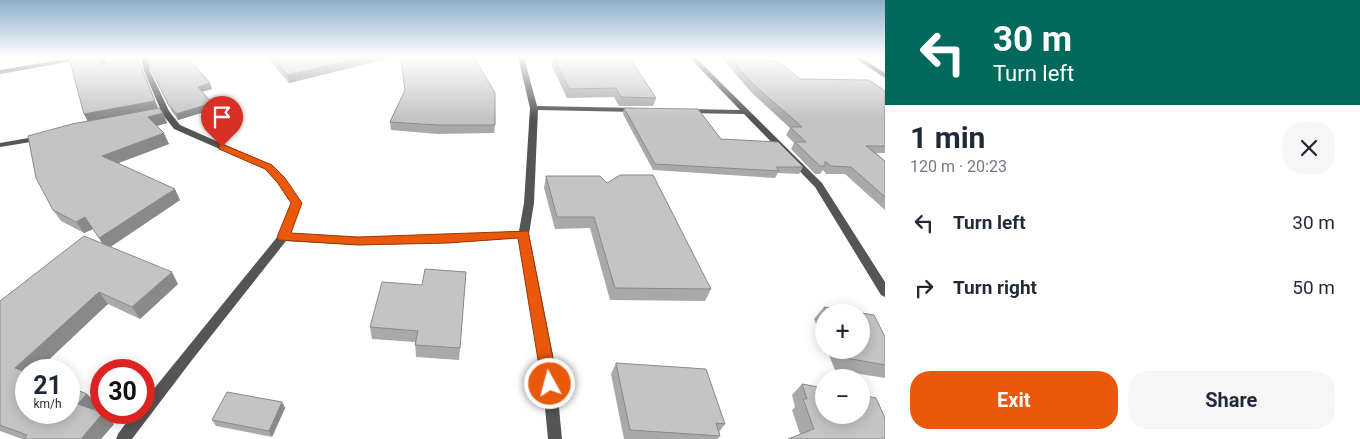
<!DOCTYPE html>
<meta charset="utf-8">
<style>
body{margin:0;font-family:Roboto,sans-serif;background:#f6f6f7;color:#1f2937;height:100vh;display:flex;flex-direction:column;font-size:19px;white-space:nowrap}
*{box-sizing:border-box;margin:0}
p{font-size:16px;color:#747a83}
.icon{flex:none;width:28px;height:28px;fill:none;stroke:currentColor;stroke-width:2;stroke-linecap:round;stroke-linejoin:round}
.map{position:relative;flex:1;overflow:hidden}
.side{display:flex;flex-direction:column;background:#fff;width:475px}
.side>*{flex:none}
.guide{background:#00695c;color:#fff;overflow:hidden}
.buttons{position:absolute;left:815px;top:304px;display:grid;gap:10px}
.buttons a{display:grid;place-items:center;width:55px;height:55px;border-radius:50%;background:#fff;box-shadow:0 2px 12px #0003;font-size:25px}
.speed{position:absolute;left:15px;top:359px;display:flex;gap:10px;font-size:25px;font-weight:700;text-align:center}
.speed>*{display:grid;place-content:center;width:65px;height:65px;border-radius:50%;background:#fff;box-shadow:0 2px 12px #0003;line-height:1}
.speed small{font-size:12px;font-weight:400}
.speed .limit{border:8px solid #d22;background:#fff;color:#111}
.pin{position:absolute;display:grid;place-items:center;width:42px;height:42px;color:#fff;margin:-51px -21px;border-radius:50% 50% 50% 0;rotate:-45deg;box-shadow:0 0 5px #0007}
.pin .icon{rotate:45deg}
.me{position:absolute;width:55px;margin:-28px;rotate:353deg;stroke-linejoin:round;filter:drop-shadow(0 0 4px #0008)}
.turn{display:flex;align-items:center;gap:18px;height:105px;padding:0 25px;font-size:22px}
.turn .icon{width:65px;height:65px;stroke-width:2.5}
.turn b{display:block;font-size:35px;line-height:42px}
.round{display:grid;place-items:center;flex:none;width:52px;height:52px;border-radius:20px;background:#f6f6f7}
.summary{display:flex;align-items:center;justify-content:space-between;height:85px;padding:0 25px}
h1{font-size:30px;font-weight:700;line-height:38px}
.button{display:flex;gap:10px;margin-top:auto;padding:10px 25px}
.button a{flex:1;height:58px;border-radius:20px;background:#ea580c;color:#fff;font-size:20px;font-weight:700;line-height:58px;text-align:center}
.button a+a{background:#f6f6f7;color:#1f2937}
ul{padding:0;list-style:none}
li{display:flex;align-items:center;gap:15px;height:65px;padding:0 25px}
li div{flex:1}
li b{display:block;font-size:19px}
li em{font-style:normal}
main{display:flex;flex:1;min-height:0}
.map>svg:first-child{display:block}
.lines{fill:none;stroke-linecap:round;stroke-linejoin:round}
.service{fill:#555;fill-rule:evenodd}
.minor{fill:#555;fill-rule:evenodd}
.wall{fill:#a9a9a9}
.shaded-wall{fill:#898989}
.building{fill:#c4c4c4;stroke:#898989}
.route{fill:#ea580c;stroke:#983908}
</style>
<main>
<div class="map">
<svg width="885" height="439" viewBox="0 0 885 439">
<rect width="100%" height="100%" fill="#fff"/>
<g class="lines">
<path class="service" d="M 141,57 L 147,57 L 150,71 L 170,113 L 169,115 L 166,115 L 162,113 L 144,71 Z"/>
<g class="minor">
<path d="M 76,57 L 88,57 L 85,59 L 0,74 L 0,70 Z"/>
<path d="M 518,57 L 524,57 L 537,106 L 637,108 L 641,110 L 637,112 L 538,110 L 534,203 L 529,234 L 555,366 L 562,439 L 548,439 L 541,366 L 519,238 L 448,243 L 358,245 L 286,241 L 192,360 L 132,439 L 116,439 L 118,434 L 134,412 L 144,412 L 144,401 L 278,236 L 291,203 L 278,182 L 265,169 L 174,129 L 164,116 L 150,118 L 146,116 L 147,114 L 169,111 L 180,125 L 271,165 L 284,178 L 301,203 L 289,234 L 358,237 L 448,235 L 519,231 L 524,203 L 530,108 Z"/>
<path d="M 689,57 L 695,57 L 822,183 L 885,282 L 885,297 L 881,295 L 815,187 L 744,114 L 683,113 L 682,111 L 686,109 L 740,110 Z"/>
<path d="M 853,57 L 860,57 L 885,73 L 885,78 Z"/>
<path d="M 40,136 L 43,136 L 43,140 L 0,147 L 0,143 Z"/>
</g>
</g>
<g class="wall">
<path d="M 78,57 L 104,57 L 106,62 L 106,63 L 163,113 L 167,123 L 157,126 L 169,144 L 118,163 L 180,200 L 110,247 L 178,284 L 140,319 L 108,304 L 26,370 L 26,412 L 87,394 L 98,405 L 94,410 L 103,413 L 114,424 L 101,439 L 22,439 L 0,431 L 0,301 L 103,244 L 93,229 L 84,233 L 61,221 L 53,210 L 87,121 Z"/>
<path d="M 267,57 L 394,57 L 289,83 Z"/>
<path d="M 400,57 L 474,57 L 495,125 L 494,133 L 437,134 L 391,130 L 390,122 L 405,91 Z"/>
<path d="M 551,57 L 629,57 L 656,98 L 653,106 L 619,106 L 614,97 L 567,98 L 552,66 L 553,61 Z"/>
<path d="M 721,57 L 762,57 L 767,61 L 800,79 L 885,91 L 885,153 L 876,153 L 885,161 L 885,210 L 845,174 L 826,174 L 823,170 L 820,174 L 815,174 L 791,149 L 794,143 L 786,135 L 790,128 L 751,92 Z"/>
<path d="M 152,70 L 212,89 L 202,92 L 214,109 L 178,120 L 171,110 Z"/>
<path d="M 624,108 L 721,139 L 803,167 L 799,174 L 778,173 L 775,178 L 653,170 L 623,114 Z"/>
<path d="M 546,176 L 607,183 L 711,289 L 705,301 L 610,300 L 590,228 L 555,229 L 544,188 Z"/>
<path d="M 466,272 L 459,360 L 416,357 L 415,342 L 372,339 L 370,327 L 422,285 Z"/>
<path d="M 824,307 L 856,312 L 824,312 L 824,343 L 814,319 Z"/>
<path d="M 885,337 L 885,378 L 835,370 L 827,350 L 861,350 Z"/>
<path d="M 616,363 L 725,424 L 719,432 L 720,436 L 717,439 L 624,439 L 611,374 Z"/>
<path d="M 802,384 L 885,418 L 800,434 L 792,410 L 795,407 L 792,395 Z"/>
<path d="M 282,402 L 285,408 L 272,437 L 216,426 L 212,420 Z"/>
</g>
<g class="shaded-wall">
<path d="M 101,57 L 104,57 L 106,62 L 105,73 L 100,65 Z"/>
<path d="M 137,57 L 159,110 L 89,124 L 84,114 Z"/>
<path d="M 364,57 L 394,57 L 289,83 L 288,75 Z"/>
<path d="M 210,83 L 212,89 L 200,92 L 198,87 Z"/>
<path d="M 212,103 L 214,109 L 178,120 L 176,114 Z"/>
<path d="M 163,113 L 167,123 L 153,127 L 148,117 Z"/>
<path d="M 164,133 L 169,144 L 108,167 L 102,156 Z"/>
<path d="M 175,189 L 180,200 L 106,250 L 99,238 Z"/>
<path d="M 85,217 L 93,229 L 84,233 L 76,222 Z"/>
<path d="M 172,272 L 178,284 L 140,319 L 132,307 Z"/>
<path d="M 99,292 L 108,304 L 38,370 L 26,370 L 26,379 L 15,368 Z"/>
<path d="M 87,394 L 98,405 L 89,415 L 78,404 Z"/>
<path d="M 282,402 L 285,408 L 272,437 L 269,431 Z"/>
<path d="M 103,413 L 114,424 L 101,439 L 81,439 Z"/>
</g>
<g class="building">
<path d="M 78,57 L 101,57 L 100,65 L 131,57 L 137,57 L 155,101 L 84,114 L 69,58 Z"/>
<path d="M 148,57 L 187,57 L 210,83 L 198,87 L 212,103 L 176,114 L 168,104 L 149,65 Z"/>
<path d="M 272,57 L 364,57 L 288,75 Z"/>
<path d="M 401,57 L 474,57 L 495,93 L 495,125 L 437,125 L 390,122 L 405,90 Z"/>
<path d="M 556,57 L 629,57 L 656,98 L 621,97 L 616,88 L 569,89 L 554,58 L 556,58 Z"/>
<path d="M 729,57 L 762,57 L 767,61 L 778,61 L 800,79 L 869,80 L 885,91 L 885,146 L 866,146 L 885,161 L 885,197 L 851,167 L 831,166 L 825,161 L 825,166 L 820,166 L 795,142 L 806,142 L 790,127 L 802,127 L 754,85 Z"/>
<path d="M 159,108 L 163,113 L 148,117 L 164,133 L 102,156 L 175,189 L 99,238 L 85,217 L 76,222 L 53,210 L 36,178 L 28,136 L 72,124 Z"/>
<path d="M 624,108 L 698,109 L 721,139 L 778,142 L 803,167 L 776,167 L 779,171 L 655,164 Z"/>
<path d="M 620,175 L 653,175 L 711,289 L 615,288 L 594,217 L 557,217 L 546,176 L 600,176 L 607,183 Z"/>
<path d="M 84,236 L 172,272 L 132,307 L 99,292 L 15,368 L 26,372 L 26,412 L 69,412 L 69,387 L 87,394 L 78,404 L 103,413 L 81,439 L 24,439 L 27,435 L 0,425 L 0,301 Z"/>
<path d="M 425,269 L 466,272 L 460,348 L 415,345 L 418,331 L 370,327 L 382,282 L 422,285 Z"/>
<path d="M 824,307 L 856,312 L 826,312 Z"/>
<path d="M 861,313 L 874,315 L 885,337 L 885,365 L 846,358 L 843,350 L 861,350 Z"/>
<path d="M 616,363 L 706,369 L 725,424 L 716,423 L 720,436 L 630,430 Z"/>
<path d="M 802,384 L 824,388 L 824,415 L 861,415 L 861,395 L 876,398 L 885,418 L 885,439 L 788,439 L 814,429 L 803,399 L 807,399 Z"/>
<path d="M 227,392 L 282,402 L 269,431 L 212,420 Z"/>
</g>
<linearGradient id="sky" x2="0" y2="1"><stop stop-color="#8cadcc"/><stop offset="0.48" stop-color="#fff"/><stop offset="1" stop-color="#fff" stop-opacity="0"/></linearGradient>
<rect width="885" height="118" fill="url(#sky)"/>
<path class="route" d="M 222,144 L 272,165 L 285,178 L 302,203 L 291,233 L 358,237 L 528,231 L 558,384 L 555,390 L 550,392 L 544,390 L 542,384 L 518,238 L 448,243 L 358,245 L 279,240 L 277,237 L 291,203 L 277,182 L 265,169 L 219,149 L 219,145 Z"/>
</svg>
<div class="buttons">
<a>+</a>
<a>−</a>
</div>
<div class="speed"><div>21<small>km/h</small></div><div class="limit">30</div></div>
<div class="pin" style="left:222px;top:147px;background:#d93025"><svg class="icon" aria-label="arrive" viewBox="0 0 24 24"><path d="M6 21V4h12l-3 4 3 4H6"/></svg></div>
<svg class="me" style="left:550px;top:384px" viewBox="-20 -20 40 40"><circle r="17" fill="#ea580c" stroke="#fff" stroke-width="3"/><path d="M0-11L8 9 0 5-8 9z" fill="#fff"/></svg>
</div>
<section class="side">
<div class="guide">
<div class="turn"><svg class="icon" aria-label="left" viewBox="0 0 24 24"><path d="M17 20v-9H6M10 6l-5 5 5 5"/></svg><div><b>30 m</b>Turn left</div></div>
</div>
<div class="summary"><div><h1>1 min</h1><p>120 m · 20:23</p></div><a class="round"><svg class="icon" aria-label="close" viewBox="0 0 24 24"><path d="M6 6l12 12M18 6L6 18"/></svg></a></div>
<ul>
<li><svg class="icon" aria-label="left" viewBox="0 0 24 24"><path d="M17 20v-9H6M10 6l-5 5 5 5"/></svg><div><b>Turn left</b></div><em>30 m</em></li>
<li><svg class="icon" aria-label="right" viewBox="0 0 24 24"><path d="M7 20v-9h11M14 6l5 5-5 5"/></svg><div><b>Turn right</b></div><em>50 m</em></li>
</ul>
<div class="button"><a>Exit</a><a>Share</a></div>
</section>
</main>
